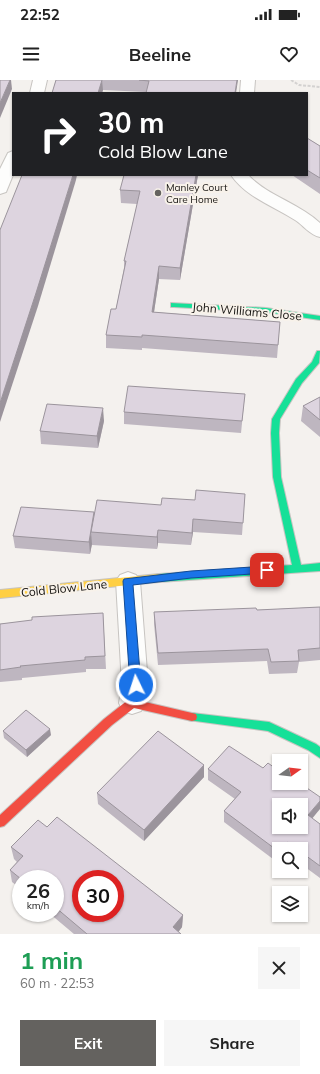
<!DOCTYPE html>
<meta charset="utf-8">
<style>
body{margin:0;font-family:Mulish,sans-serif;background:#f6f6f6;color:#222;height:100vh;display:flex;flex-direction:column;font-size:15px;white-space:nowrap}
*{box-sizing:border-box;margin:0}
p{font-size:13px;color:#767676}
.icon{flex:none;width:22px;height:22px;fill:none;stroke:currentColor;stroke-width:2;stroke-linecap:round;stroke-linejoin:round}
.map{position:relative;height:854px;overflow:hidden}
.side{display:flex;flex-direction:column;background:#fff;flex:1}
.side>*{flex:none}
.banner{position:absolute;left:12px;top:12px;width:296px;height:84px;border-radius:0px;box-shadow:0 1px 3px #0004;background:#202124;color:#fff;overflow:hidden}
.needle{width:26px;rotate:76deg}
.fabs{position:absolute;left:272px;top:674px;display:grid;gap:8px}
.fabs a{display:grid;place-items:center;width:36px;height:36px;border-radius:0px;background:#fff;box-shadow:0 1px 3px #0004;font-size:20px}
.speed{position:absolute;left:12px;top:790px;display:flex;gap:8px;font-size:20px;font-weight:700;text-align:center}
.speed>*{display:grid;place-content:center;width:52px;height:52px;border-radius:50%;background:#fff;box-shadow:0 1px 3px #0004;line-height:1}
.speed small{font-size:10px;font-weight:400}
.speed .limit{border:6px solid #d22;background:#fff;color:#111}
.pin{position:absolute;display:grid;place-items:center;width:34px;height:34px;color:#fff;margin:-17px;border-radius:8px;box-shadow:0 2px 6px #0006}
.me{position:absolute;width:44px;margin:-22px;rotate:356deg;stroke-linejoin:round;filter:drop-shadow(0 0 3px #0008)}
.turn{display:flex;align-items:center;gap:14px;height:84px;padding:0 20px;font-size:18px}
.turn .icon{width:52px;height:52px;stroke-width:2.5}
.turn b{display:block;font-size:28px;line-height:34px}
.round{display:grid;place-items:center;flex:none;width:42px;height:42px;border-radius:0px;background:#f6f6f6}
.headline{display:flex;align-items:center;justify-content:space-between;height:68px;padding:0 20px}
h1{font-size:24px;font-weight:700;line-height:30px;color:#1e9e55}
.primary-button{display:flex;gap:8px;margin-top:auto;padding:8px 20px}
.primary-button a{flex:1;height:46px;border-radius:0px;background:#64625f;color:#fff;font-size:16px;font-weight:700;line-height:46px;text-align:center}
.primary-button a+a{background:#f6f6f6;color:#222}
.status{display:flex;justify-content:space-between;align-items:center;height:28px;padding:0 20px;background:#fff;direction:ltr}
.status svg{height:11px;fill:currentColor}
header{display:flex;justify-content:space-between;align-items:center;height:52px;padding:0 20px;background:#fff;font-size:18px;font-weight:700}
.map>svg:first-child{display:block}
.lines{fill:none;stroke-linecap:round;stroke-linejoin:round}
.street-casing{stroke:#c7c4c1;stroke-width:2}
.fast-casing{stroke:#c7c4c1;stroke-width:2}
.slow-casing{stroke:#c7c4c1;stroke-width:2}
.jam-casing{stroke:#c7c4c1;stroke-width:2}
.path{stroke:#d4d2d1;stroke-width:2;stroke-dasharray:3 1.5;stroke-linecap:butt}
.street{fill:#fdfdfc;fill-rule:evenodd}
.fast{fill:#16e098;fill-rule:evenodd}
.slow{fill:#ffcf43;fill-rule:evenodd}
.jam{fill:#f24e42;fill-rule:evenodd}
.wall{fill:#beb6c0}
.shaded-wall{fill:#9b949c}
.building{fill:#ddd4df;stroke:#9b949c;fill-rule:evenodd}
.route{fill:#1a73e8;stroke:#114b97}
.poi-dot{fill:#64625f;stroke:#f8f2ea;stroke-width:1.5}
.labels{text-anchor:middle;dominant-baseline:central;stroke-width:4;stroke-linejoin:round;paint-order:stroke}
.far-poi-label{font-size:10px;fill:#171512;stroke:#f8f2ea;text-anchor:start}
.street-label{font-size:12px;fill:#171512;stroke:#f8f2ea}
</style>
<div class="status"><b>22:52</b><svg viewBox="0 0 49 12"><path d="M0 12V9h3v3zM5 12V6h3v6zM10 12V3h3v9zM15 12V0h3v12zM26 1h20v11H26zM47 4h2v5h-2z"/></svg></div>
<header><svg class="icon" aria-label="menu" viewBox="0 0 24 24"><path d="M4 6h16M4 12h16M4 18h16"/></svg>Beeline<svg class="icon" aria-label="heart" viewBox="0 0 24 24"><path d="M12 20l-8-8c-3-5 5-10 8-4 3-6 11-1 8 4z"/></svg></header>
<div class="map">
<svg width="320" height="854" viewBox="0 0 320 854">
<rect width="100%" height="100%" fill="#f4f1ee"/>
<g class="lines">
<defs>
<g id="street">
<path d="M 33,0 L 47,0 L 44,13 L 30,13 Z"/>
<path d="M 241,0 L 255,0 L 254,13 L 240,13 Z"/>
<path d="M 13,71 L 13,95 L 6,112 L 0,114 L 0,89 L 8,73 Z"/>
<path d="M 231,95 L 248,95 C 268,116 299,123 320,143 L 320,157 C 310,155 303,145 295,140 C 273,126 246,117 231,95 Z"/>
<path d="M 128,492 L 136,495 L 140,501 L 148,605 L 145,623 L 141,631 L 132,634 L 123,631 L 119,623 L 122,605 L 116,501 L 120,495 Z"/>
</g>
<g id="fast">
<path d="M 171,223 L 266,228 L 320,236 L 320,240 L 266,232 L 174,227 L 171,227 Z"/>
<path d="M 317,271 L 320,271 L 319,283 L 302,303 L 280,339 L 279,353 L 281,397 L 301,485 L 320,483 L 320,491 L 159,502 L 156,501 L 154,498 L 156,495 L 159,494 L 292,485 L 273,397 L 271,353 L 272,339 L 296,299 L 312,282 Z"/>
<path d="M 192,633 L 269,642 L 316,664 L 320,667 L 320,678 L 308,670 L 268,651 L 188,640 L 187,637 L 188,634 Z"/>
</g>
<path id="slow" d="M 159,494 L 162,495 L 164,498 L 162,501 L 159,502 L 0,518 L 0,510 Z"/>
<path id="jam" d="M 132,619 L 192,633 L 196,634 L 197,637 L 196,640 L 192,641 L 134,628 L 112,645 L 4,746 L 0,747 L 0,735 L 104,639 L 128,620 Z"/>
</defs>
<use href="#street" class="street-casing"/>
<use href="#fast" class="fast-casing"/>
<use href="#slow" class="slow-casing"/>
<use href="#jam" class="jam-casing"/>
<path class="path" d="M 291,0 L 299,5 L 320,7"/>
<use href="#street" class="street"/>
<use href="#fast" class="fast"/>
<use href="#slow" class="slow"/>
<use href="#jam" class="jam"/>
</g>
<g class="wall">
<path d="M 56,0 L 238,0 L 146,12 L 103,10 L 102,13 L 52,13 Z"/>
<path d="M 307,58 L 320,66 L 320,114 L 292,95 L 307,95 Z"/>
<path d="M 198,95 L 180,200 L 159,199 L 154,232 L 280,242 L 277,278 L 142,268 L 142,270 L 106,268 L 106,255 L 116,229 L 124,188 L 124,181 L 137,124 L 121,123 L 120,110 Z"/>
<path d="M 245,314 L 241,353 L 124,344 L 124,332 Z"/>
<path d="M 320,317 L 320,357 L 301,341 L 303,326 Z"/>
<path d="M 104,341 L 98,368 L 41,364 L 40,351 Z"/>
<path d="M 245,414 L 242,455 L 193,452 L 191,465 L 158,463 L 157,469 L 92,465 L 92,464 L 90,474 L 15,468 L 13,456 L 94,432 L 161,425 Z"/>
<path d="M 320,527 L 320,580 L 299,582 L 297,593 L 269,594 L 267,581 L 158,585 L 154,544 L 154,532 L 257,530 Z"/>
<path d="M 103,533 L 106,589 L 86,589 L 86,592 L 22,598 L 22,600 L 0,602 L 0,544 Z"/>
<path d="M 3,651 L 51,655 L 27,677 L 4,658 Z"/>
<path d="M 204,685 L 204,697 L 144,761 L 98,724 L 97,713 Z"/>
<path d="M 208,689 L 313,739 L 320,744 L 320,798 L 301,784 L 301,769 L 279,769 L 279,779 L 277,782 L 224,742 L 224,731 L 235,719 L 208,700 Z"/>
<path d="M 47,747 L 183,835 L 182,847 L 178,852 L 181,854 L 74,854 L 49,833 L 55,833 L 55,799 L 21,799 L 21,809 L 12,802 L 10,790 L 17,782 L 14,779 L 11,767 Z"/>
</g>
<g class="shaded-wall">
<path d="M 10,0 L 11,0 L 12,9 L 0,38 L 0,23 Z"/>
<path d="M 102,0 L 103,10 L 102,13 L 98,13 Z"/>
<path d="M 237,0 L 238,0 L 236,13 L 235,13 Z"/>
<path d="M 73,95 L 77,95 L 76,100 L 38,226 L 0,342 L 0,323 Z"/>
<path d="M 196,95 L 198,95 L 180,200 L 180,188 Z"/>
<path d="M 159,186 L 159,199 L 152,245 L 152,232 Z"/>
<path d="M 103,328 L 104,341 L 98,368 L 97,356 Z"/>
<path d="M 193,439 L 193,452 L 191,465 L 192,453 Z"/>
<path d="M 158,450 L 158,463 L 157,469 L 157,457 Z"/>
<path d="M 91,452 L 92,464 L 90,474 L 89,462 Z"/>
<path d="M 50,649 L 51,655 L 27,677 L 26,670 Z"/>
<path d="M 204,685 L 204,697 L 144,761 L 144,750 Z"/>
<path d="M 320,721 L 320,729 L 306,746 L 308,735 Z"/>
<path d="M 287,762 L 285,769 L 280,769 Z"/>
<path d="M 278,771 L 279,771 L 279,779 L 277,782 Z"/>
<path d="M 183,835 L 182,847 L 177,854 L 173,847 Z"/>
</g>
<g class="building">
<path d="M 0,0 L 10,0 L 0,23 Z"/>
<path d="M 56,0 L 102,0 L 98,13 L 52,13 Z"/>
<path d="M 139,0 L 237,0 L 235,13 L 146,13 L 149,1 Z"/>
<path d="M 307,58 L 320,66 L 320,98 L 307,90 Z"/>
<path d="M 22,95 L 73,95 L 36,213 L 0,323 L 0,150 Z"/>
<path d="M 124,95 L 196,95 L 180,188 L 159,186 L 152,232 L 280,242 L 278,265 L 142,255 L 142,257 L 106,255 L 111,229 L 116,229 L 126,181 L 124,181 L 140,111 L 120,110 Z"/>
<path d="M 128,306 L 245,314 L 242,341 L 124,332 Z"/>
<path d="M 320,317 L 320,340 L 303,326 Z"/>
<path d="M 47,324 L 103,328 L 97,356 L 40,351 Z"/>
<path d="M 196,410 L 245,414 L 243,443 L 193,439 L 192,453 L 158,450 L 157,457 L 91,452 L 97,420 L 161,425 L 162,418 L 195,420 Z"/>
<path d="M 21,427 L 94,432 L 89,462 L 13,456 Z"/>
<path d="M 320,527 L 320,568 L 298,570 L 299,581 L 271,582 L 268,569 L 158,573 L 154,532 L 256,528 L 257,530 Z"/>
<path d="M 103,533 L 105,576 L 85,577 L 85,580 L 20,586 L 21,587 L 0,590 L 0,544 L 32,540 L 32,537 Z"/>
<path d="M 26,630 L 50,649 L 26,670 L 3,651 Z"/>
<path d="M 158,651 L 204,685 L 144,750 L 97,713 Z"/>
<path d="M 229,666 L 263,688 L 268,683 L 279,691 L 279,703 L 296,703 L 302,707 L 304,706 L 320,717 L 320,721 L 308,735 L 320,744 L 320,786 L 301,772 L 301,769 L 296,769 L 287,762 L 280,769 L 279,769 L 278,771 L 224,731 L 241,712 L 208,689 ZM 279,725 L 301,725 L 301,747 L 279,747 Z"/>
<path d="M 57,737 L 183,835 L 173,847 L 181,854 L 87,854 L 55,827 L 55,799 L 21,799 L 10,790 L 23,776 L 11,767 L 38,740 L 47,747 ZM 81,799 L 115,799 L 115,833 L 81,833 Z"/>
</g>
<path class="route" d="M 267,486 L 272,490 L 267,493 L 191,498 L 133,505 L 141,605 L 139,608 L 136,609 L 132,608 L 130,605 L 123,501 L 124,499 L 191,491 Z"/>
<circle class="poi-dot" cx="158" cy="113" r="4"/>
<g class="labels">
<g class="far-poi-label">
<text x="166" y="107">Manley Court<tspan x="166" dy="12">Care Home</tspan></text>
</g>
<g class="street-label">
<text transform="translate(247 231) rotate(5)">John Williams Close</text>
<text transform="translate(64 508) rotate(-6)">Cold Blow Lane</text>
</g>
</g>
</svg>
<div class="fabs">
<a><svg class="needle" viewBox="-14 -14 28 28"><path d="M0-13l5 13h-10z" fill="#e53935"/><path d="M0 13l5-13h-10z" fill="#767676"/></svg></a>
<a><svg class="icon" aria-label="sound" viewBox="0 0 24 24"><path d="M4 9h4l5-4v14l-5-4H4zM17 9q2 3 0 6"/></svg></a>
<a><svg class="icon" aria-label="search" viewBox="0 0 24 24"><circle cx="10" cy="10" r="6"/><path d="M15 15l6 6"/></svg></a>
<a><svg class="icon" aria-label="layers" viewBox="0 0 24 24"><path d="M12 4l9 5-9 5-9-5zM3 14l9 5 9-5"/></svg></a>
</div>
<div class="speed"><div>26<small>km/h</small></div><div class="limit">30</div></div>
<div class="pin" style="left:267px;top:490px;background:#d93025"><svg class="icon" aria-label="arrive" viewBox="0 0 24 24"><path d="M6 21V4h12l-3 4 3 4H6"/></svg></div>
<svg class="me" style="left:136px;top:605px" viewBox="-20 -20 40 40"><circle r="17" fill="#1a73e8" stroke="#fff" stroke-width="3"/><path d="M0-11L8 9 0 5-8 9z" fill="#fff"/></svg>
<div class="banner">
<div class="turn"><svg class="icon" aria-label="right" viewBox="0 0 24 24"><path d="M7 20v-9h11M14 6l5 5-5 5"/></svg><div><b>30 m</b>Cold Blow Lane</div></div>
</div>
</div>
<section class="side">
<div class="headline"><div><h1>1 min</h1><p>60 m · 22:53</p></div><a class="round"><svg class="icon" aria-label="close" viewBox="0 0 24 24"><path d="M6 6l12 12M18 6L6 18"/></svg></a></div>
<div class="primary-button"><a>Exit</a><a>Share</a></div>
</section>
